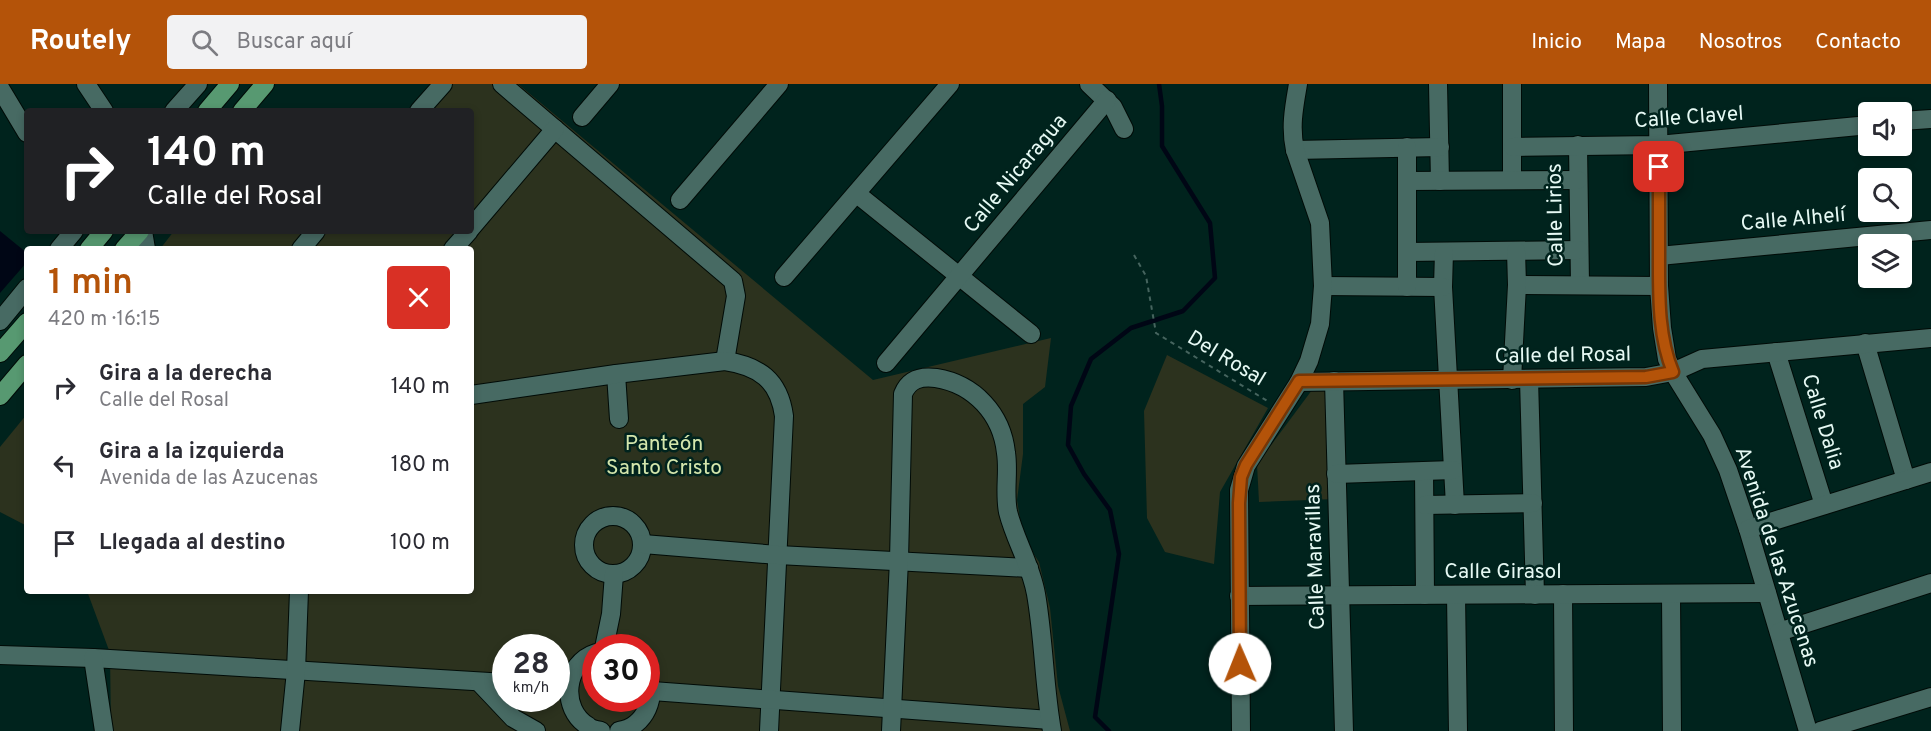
<!DOCTYPE html>
<html lang="es">
<meta charset="utf-8">
<style>
body{margin:0;font-family:Overpass,sans-serif;background:#f2f2f3;color:#2b2b33;height:100vh;display:flex;flex-direction:column;font-size:22px;white-space:nowrap}
*{box-sizing:border-box;margin:0}
p{font-size:20px;color:#7c7c81}
.icon{flex:none;width:33px;height:33px;fill:none;stroke:currentColor;stroke-width:2;stroke-linecap:round;stroke-linejoin:round}
.map{position:relative;flex:1;overflow:hidden}
.panel{position:absolute;left:24px;top:162px;width:450px;height:348px;display:flex;flex-direction:column;background:#fff;border-radius:6px;box-shadow:0 3px 9px #0003}
.panel>*{flex:none}
.hud{position:absolute;left:24px;top:24px;width:450px;height:126px;border-radius:6px;box-shadow:0 3px 9px #0003;background:#202124;color:#fff;overflow:hidden}
.controls{position:absolute;left:1858px;top:18px;display:grid;gap:12px}
.controls a{display:grid;place-items:center;width:54px;height:54px;border-radius:6px;background:#fff;box-shadow:0 3px 9px #0003;font-size:30px}
.speed{position:absolute;left:492px;top:550px;display:flex;gap:12px;font-size:30px;font-weight:700;text-align:center}
.speed>*{display:grid;place-content:center;width:78px;height:78px;border-radius:50%;background:#fff;box-shadow:0 3px 9px #0003;line-height:1}
.speed small{font-size:15px;font-weight:400}
.speed .limit{border:9px solid #d22;background:#fff;color:#111}
.pin{position:absolute;display:grid;place-items:center;width:51px;height:51px;color:#fff;margin:-26px;border-radius:12px;box-shadow:0 3px 9px #0006}
.me{position:absolute;width:66px;margin:-33px;rotate:359deg;stroke-linejoin:round;filter:drop-shadow(0 0 4px #0008)}
.turn{display:flex;align-items:center;gap:21px;height:126px;padding:0 24px;font-size:27px}
.turn .icon{width:78px;height:78px;stroke-width:2.5}
.turn b{display:block;font-size:42px;line-height:51px}
.round{display:grid;place-items:center;flex:none;width:63px;height:63px;border-radius:6px;background:#f2f2f3}
.headline{display:flex;align-items:center;justify-content:space-between;height:102px;padding:0 24px}
h1{font-size:36px;font-weight:600;line-height:45px;color:#b45309}
ul{padding:0;list-style:none}
li{display:flex;align-items:center;gap:18px;height:78px;padding:0 24px}
li div{flex:1}
li b{display:block;font-size:22px}
li em{font-style:normal}
header{display:flex;align-items:center;gap:36px;box-sizing:border-box;height:84px;padding:0 30px;background:#b45309;color:#fff}
header strong{font-size:28px}
nav{display:flex;gap:33px;margin-inline-start:auto;font-size:21px}
.search{width:420px;height:54px;background:#f2f2f3;display:flex;align-items:center;gap:15px;box-sizing:border-box;padding:0 21px;border-radius:6px;color:#7c7c81;font-size:22px}
.map>svg:first-child{display:block}
.green{fill:#2c321e;fill-rule:evenodd}
.water{fill:#000615}
.lines{fill:none;stroke-linecap:round;stroke-linejoin:round}
.stream{stroke:#000615;stroke-width:4.5}
.minor-casing{stroke:#000b07;stroke-width:20}
.major-casing{stroke:#000b07;stroke-width:20}
.path{stroke:#45645e;stroke-width:2;stroke-dasharray:4.5 4.5;stroke-linecap:butt}
.minor{stroke:#476a63;stroke-width:18}
.major{stroke:#579971;stroke-width:18}
.route-casing{stroke:#753606;stroke-width:15}
.route{stroke:#b45309;stroke-width:10}
.labels{text-anchor:middle;dominant-baseline:central;stroke-width:5;stroke-linejoin:round;paint-order:stroke}
.street-label{font-size:21px;fill:#e6f9f4;stroke:#00231d}
.park-label{font-size:21px;fill:#d4e6ac;stroke:#00231d}
</style>
<header>
<strong>Routely</strong>
<div class="search"><svg class="icon" aria-label="search" viewBox="0 0 24 24"><circle cx="10" cy="10" r="6"/><path d="M15 15l6 6"/></svg>Buscar aquí</div>
<nav><a>Inicio</a><a>Mapa</a><a>Nosotros</a><a>Contacto</a></nav>
</header>
<div class="map">
<svg width="1931" height="647" viewBox="0 0 1931 647">
<rect width="100%" height="100%" fill="#00231d"/>
<g class="green">
<path d="M 434,0 L 518,0 L 873,296 L 1051,254 L 1045,303 L 1023,320 L 1023,370 L 1017,416 L 1023,454 L 1039,478 L 1050,524 L 1058,602 L 1070,647 L 111,647 L 110,569 L 87,507 L 471,507 L 471,165 L 160,165 L 174,147 L 471,147 L 471,27 L 410,27 ZM 506,564 L 556,564 L 556,615 L 506,615 ZM 596,564 L 646,564 L 646,615 L 596,615 Z"/>
<path d="M 1167,271 L 1268,324 L 1220,408 L 1214,480 L 1165,468 L 1147,434 L 1144,327 Z"/>
<path d="M 1312,306 L 1331,307 L 1335,415 L 1259,418 L 1257,380 Z"/>
<path d="M 27,330 L 27,442 L 0,428 L 0,363 Z"/>
</g>
<path class="water" d="M 0,147 L 27,169 L 27,178 L 0,209 Z"/>
<g class="lines">
<path class="stream" d="M 1109,647 L 1095,633 L 1119,470 L 1110,426 L 1084,390 L 1068,361 L 1071,322 L 1091,275 L 1131,244 L 1183,227 L 1215,194 L 1210,139 L 1162,62 L 1162,22 L 1159,0"/>
<defs>
<g id="minor">
<path d="M 86,0 L 104,27"/>
<path d="M 502,0 L 733,197 L 736,212 L 725,277"/>
<path d="M 1089,0 L 1113,23 L 1124,45"/>
<path d="M 1438,0 L 1440,97"/>
<path d="M 1512,0 L 1512,95"/>
<path d="M 1658,0 L 1659,202 L 1662,244 L 1667,275 L 1673,288 L 1712,351 L 1728,386 L 1748,445 L 1808,647"/>
<path d="M 0,4 L 27,49"/>
<path d="M 174,27 L 198,0"/>
<path d="M 419,27 L 443,0"/>
<path d="M 582,33 L 610,0"/>
<path d="M 1902,37 L 1931,35"/>
<path d="M 1578,61 L 1580,200"/>
<path d="M 1513,63 L 1658,61 L 1869,41"/>
<path d="M 1295,66 L 1440,63"/>
<path d="M 1407,97 L 1578,96"/>
<path d="M 857,110 L 1031,250"/>
<path d="M 680,116 L 779,0"/>
<path d="M 471,144 L 555,45"/>
<path d="M 143,147 L 146,165"/>
<path d="M 59,165 L 74,147"/>
<path d="M 301,165 L 316,147"/>
<path d="M 453,165 L 469,147"/>
<path d="M 1407,168 L 1579,166"/>
<path d="M 1444,168 L 1443,203 L 1455,421"/>
<path d="M 1659,172 L 1931,146"/>
<path d="M 784,193 L 950,0"/>
<path d="M 1517,201 L 1659,202"/>
<path d="M 1323,202 L 1443,203"/>
<path d="M 1407,203 L 1407,63"/>
<path d="M 0,237 L 27,204"/>
<path d="M 1865,259 L 1906,396"/>
<path d="M 1776,268 L 1824,421"/>
<path d="M 886,279 L 1107,16"/>
<path d="M 616,290 L 619,335"/>
<path d="M 1529,295 L 1535,511"/>
<path d="M 1512,296 L 1517,201 L 1516,167"/>
<path d="M 1334,297 L 1344,647"/>
<path d="M 1299,298 L 1646,293 L 1673,288 L 1702,275 L 1931,254"/>
<path d="M 471,311 L 616,290 L 725,277 C 759,282 779,296 784,332 L 769,647"/>
<path d="M 1424,387 L 1425,511"/>
<path d="M 1336,390 L 1453,386"/>
<path d="M 1425,421 L 1533,419"/>
<circle cx="613" cy="461" r="29"/>
<path d="M 1748,445 L 1931,388"/>
<path d="M 643,460 L 778,471 L 1029,484"/>
<path d="M 1563,510 L 1564,647"/>
<path d="M 1671,510 L 1672,647"/>
<path d="M 1456,511 L 1458,647"/>
<path d="M 1239,512 L 1767,509"/>
<path d="M 1779,548 L 1931,499"/>
<path d="M 604,564 L 611,530 L 614,490"/>
<path d="M 596,569 C 564,579 560,625 588,642 C 591,645 597,646 601,647"/>
<path d="M 0,571 L 93,574 L 506,599"/>
<path d="M 93,574 L 104,647"/>
<path d="M 479,598 L 513,634 L 536,647"/>
<path d="M 652,607 L 1050,636"/>
<path d="M 290,647 L 296,587 L 299,507"/>
<path d="M 619,647 C 645,643 659,611 646,589"/>
<path d="M 891,647 L 899,476 L 903,310 C 909,295 921,292 936,294 C 974,300 1002,330 1006,369 C 1009,388 1004,408 1008,428 C 1015,456 1031,481 1036,510 C 1044,556 1044,602 1052,647"/>
<path d="M 1241,647 L 1239,406 L 1246,382 L 1299,298 L 1309,277 L 1320,240 L 1323,202 L 1320,139 L 1295,66 C 1290,43 1294,23 1298,0"/>
<path d="M 1820,647 L 1931,613"/>
</g>
<g id="major">
<path d="M 207,27 L 230,0"/>
<path d="M 242,27 L 265,0"/>
<path d="M 89,165 L 104,147"/>
<path d="M 124,165 L 140,147"/>
<path d="M 0,269 L 27,238"/>
<path d="M 0,312 L 27,280"/>
</g>
</defs>
<use href="#minor" class="minor-casing"/>
<use href="#major" class="major-casing"/>
<path class="path" d="M 1134,171 L 1146,192 L 1156,249 L 1269,318"/>
<use href="#minor" class="minor"/>
<use href="#major" class="major"/>
</g>
<g class="lines">
<defs>
<path id="route" d="M 1240,580 L 1239,419 L 1241,393 L 1246,381 L 1299,297 L 1646,293 L 1673,288 C 1658,252 1659,211 1659,173 C 1659,143 1659,113 1659,83"/>
</defs>
<use href="#route" class="route-casing"/>
<use href="#route" class="route"/>
</g>
<g class="labels">
<g class="street-label">
<text transform="translate(1689 34) rotate(-4)">Calle Clavel</text>
<text transform="translate(1016 90) rotate(-50)">Calle Nicaragua</text>
<text transform="translate(1556 131) rotate(-91)">Calle Lirios</text>
<text transform="translate(1793 136) rotate(-5)">Calle Alhelí</text>
<text transform="translate(1563 272) rotate(-1)">Calle del Rosal</text>
<text transform="translate(1226 275) rotate(31)">Del Rosal</text>
<text transform="translate(1822 338) rotate(73)">Calle Dalia</text>
<text transform="translate(1316 473) rotate(-92)">Calle Maravillas</text>
<text transform="translate(1776 473) rotate(72)">Avenida de las Azucenas</text>
<text x="1503" y="488">Calle Girasol</text>
</g>
<g class="park-label">
<text x="664" y="360">Panteón<tspan x="664" dy="24">Santo Cristo</tspan></text>
</g>
</g>
</svg>
<div class="controls">
<a><svg class="icon" aria-label="sound" viewBox="0 0 24 24"><path d="M4 9h4l5-4v14l-5-4H4zM17 9q2 3 0 6"/></svg></a>
<a><svg class="icon" aria-label="search" viewBox="0 0 24 24"><circle cx="10" cy="10" r="6"/><path d="M15 15l6 6"/></svg></a>
<a><svg class="icon" aria-label="layers" viewBox="0 0 24 24"><path d="M12 4l9 5-9 5-9-5zM3 14l9 5 9-5"/></svg></a>
</div>
<div class="speed"><div>28<small>km/h</small></div><div class="limit">30</div></div>
<div class="pin" style="left:1659px;top:83px;background:#d93025"><svg class="icon" aria-label="arrive" viewBox="0 0 24 24"><path d="M6 21V4h12l-3 4 3 4H6"/></svg></div>
<svg class="me" style="left:1240px;top:580px" viewBox="-20 -20 40 40"><circle r="19" fill="#fff"/><path d="M0-13L10 11 0 6-10 11z" fill="#b45309"/></svg>
<div class="hud">
<div class="turn"><svg class="icon" aria-label="right" viewBox="0 0 24 24"><path d="M7 20v-9h11M14 6l5 5-5 5"/></svg><div><b>140 m</b>Calle del Rosal</div></div>
</div>
<section class="panel">
<div class="headline"><div><h1>1 min</h1><p>420 m · 16:15</p></div><a class="round" style="background:#d93025;color:#fff"><svg class="icon" aria-label="close" viewBox="0 0 24 24"><path d="M6 6l12 12M18 6L6 18"/></svg></a></div>
<ul>
<li><svg class="icon" aria-label="right" viewBox="0 0 24 24"><path d="M7 20v-9h11M14 6l5 5-5 5"/></svg><div><b>Gira a la derecha</b><p>Calle del Rosal</p></div><em>140 m</em></li>
<li><svg class="icon" aria-label="left" viewBox="0 0 24 24"><path d="M17 20v-9H6M10 6l-5 5 5 5"/></svg><div><b>Gira a la izquierda</b><p>Avenida de las Azucenas</p></div><em>180 m</em></li>
<li><svg class="icon" aria-label="arrive" viewBox="0 0 24 24"><path d="M6 21V4h12l-3 4 3 4H6"/></svg><div><b>Llegada al destino</b></div><em>100 m</em></li>
</ul>
</section>
</div>
